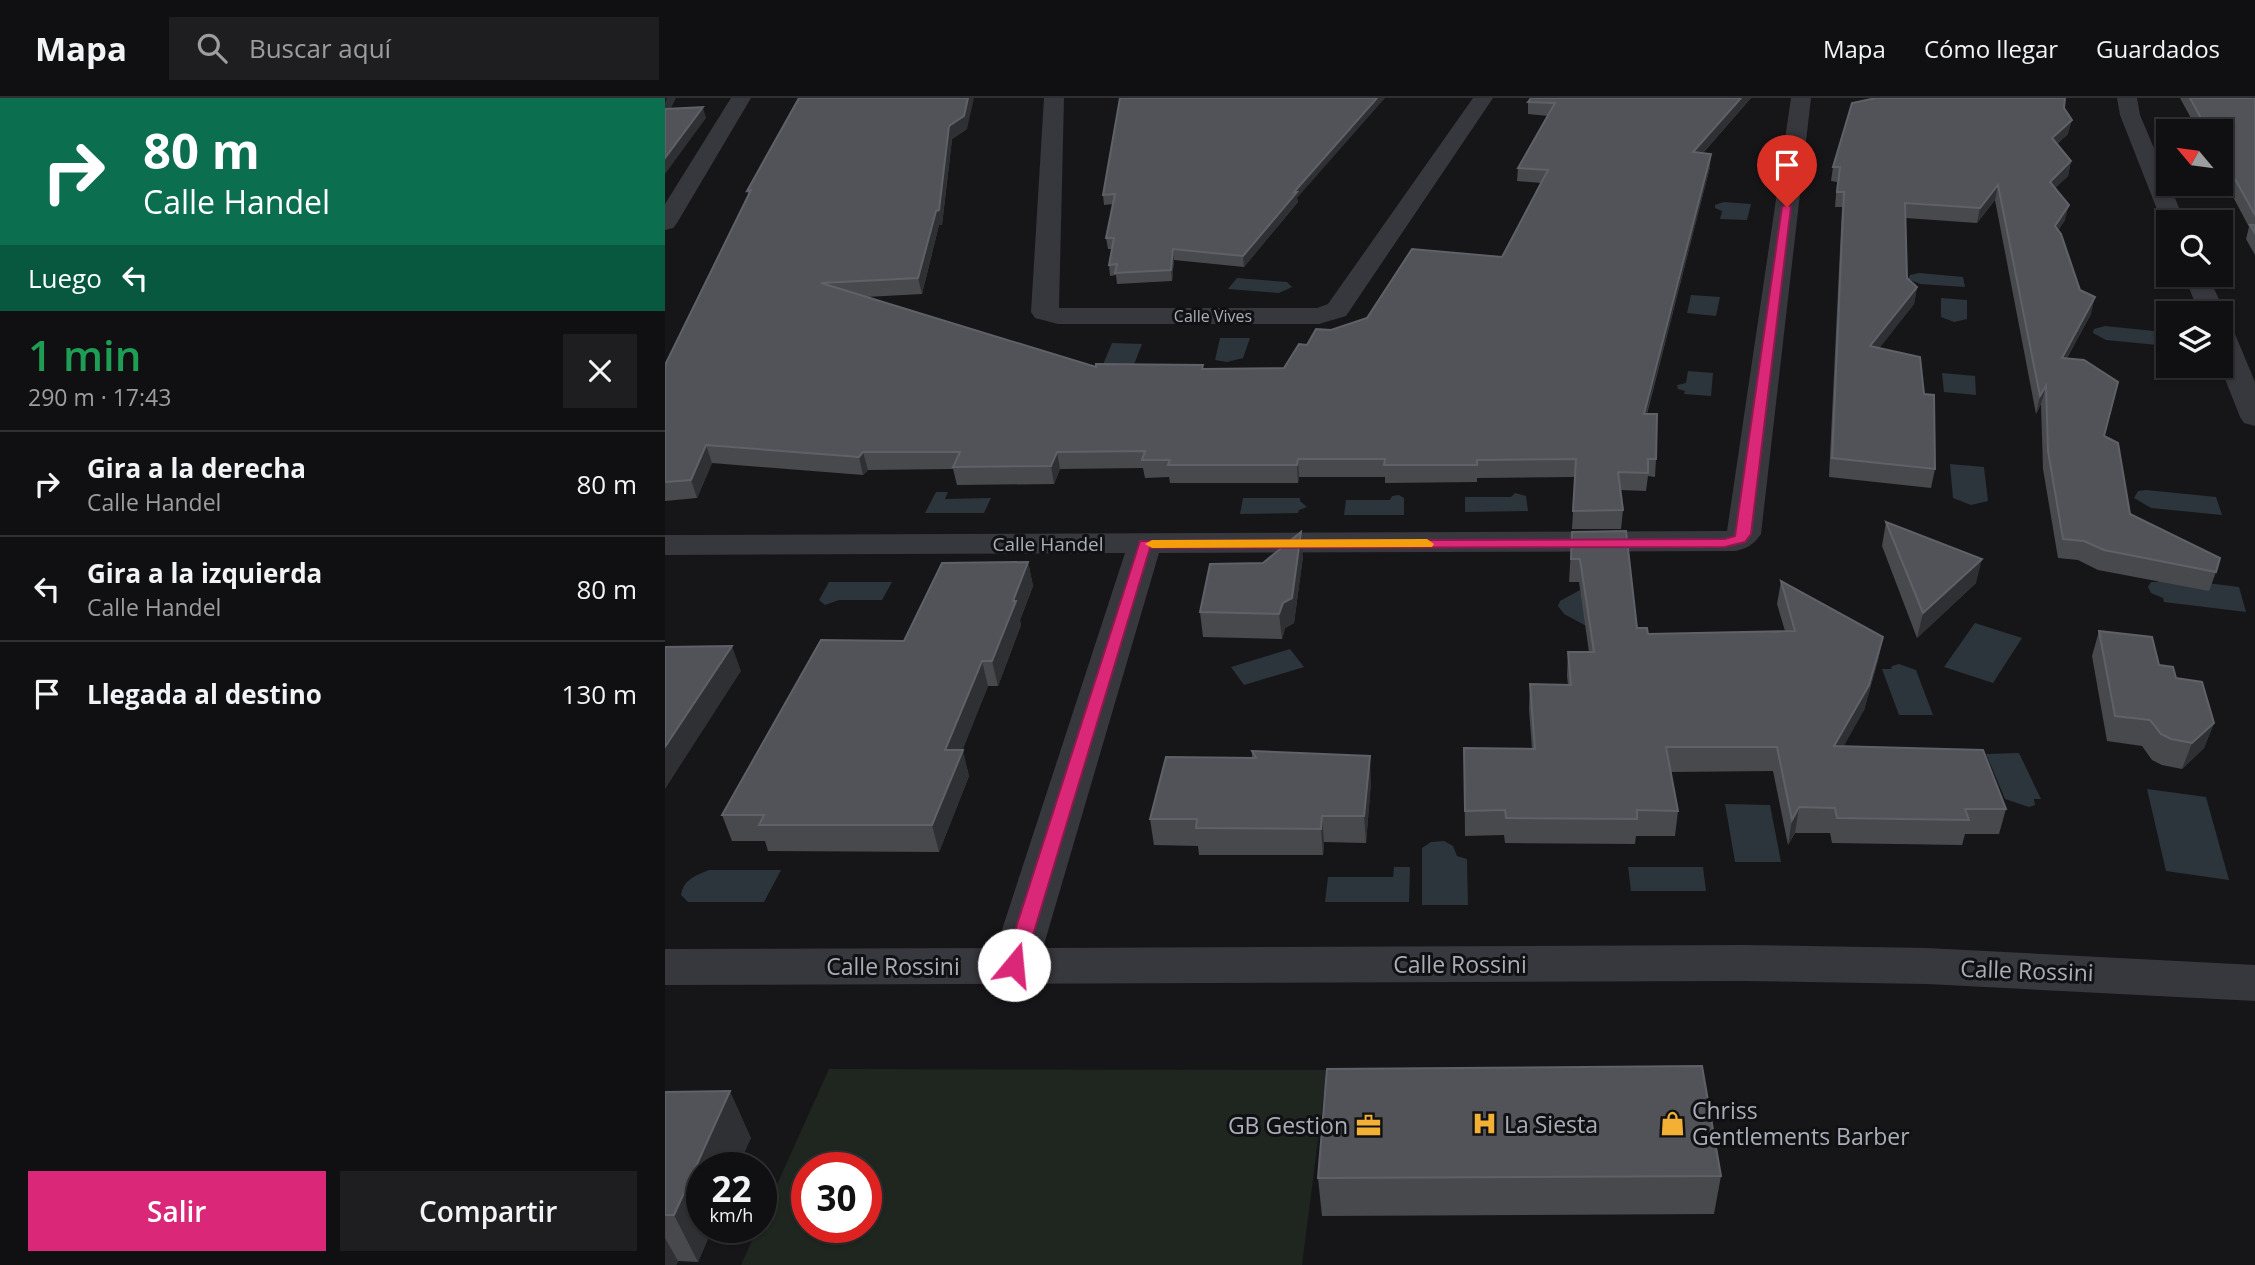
<!DOCTYPE html>
<html lang="es">
<meta charset="utf-8">
<style>
body{margin:0;font-family:"Open Sans",sans-serif;background:#1e1e20;color:#f1f3f6;height:100vh;display:flex;flex-direction:column;font-size:26px;white-space:nowrap}
*{box-sizing:border-box;margin:0}
p{font-size:23px;color:#9c9d9f}
.icon{flex:none;width:38px;height:38px;fill:none;stroke:currentColor;stroke-width:2;stroke-linecap:round;stroke-linejoin:round}
.map{position:relative;flex:1;overflow:hidden}
.details{display:flex;flex-direction:column;background:#101012;width:665px}
.details>*{flex:none}
.hud{background:#0b6e4f;color:#fff;overflow:hidden}
.needle{width:46px;rotate:299deg}
.tools{position:absolute;left:1491px;top:21px;display:grid;gap:14px}
.tools a{display:grid;place-items:center;width:77px;height:77px;border-radius:0px;background:#101012;box-shadow:0 2px 5px #0004,0 0 0 2px #303032;font-size:35px}
.speed{position:absolute;left:21px;top:1054px;display:flex;gap:14px;font-size:35px;font-weight:700;text-align:center}
.speed>*{display:grid;place-content:center;width:91px;height:91px;border-radius:50%;background:#101012;box-shadow:0 2px 5px #0004,0 0 0 2px #303032;line-height:1}
.speed small{font-size:18px;font-weight:400}
.speed .limit{border:10px solid #d22;background:#fff;color:#111}
.pin{position:absolute;display:grid;place-items:center;width:60px;height:60px;color:#fff;margin:-72px -30px;border-radius:50% 50% 50% 0;rotate:-45deg;box-shadow:0 0 7px #0007}
.pin .icon{rotate:45deg}
.me{position:absolute;width:77px;margin:-38px;rotate:17deg;stroke-linejoin:round;filter:drop-shadow(0 0 5px #0008)}
.turn{display:flex;align-items:center;gap:24px;height:147px;padding:0 28px;font-size:32px}
.turn .icon{width:91px;height:91px;stroke-width:2.5}
.turn b{display:block;font-size:49px;line-height:60px}
.then{display:flex;align-items:center;height:66px;padding:0 28px;background:#0003;gap:14px;font-size:26px}
.round{display:grid;place-items:center;flex:none;width:74px;height:74px;border-radius:0px;background:#1e1e20}
.summary{display:flex;align-items:center;justify-content:space-between;height:119px;padding:0 28px}
h1{font-size:42px;font-weight:600;line-height:52px;color:#1e9e55}
.action{display:flex;gap:14px;margin-top:auto;padding:14px 28px}
.action a{flex:1;height:80px;border-radius:0px;background:#db2777;color:#fff;font-size:28px;font-weight:600;line-height:80px;text-align:center}
.action a+a{background:#1e1e20;color:#f1f3f6}
ul{padding:0;list-style:none}
li{display:flex;align-items:center;gap:21px;height:105px;padding:0 28px;border-top:2px solid #303032}
li div{flex:1}
li b{display:block;font-size:26px}
li em{font-style:normal}
header{display:flex;align-items:center;gap:42px;box-sizing:border-box;height:98px;padding:0 35px;background:#101012;border-bottom:2px solid #303032}
header strong{font-size:33px}
nav{display:flex;gap:38px;margin-inline-start:auto;font-size:24px}
.search{width:490px;height:63px;background:#1e1e20;display:flex;align-items:center;gap:18px;box-sizing:border-box;padding:0 24px;border-radius:0px;color:#9c9d9f;font-size:26px}
main{display:flex;flex:1;min-height:0}
.map>svg:first-child{display:block}
.green{fill:#1e261f;fill-rule:evenodd}
.water{fill:#2c353c}
.lines{fill:none;stroke-linecap:round;stroke-linejoin:round}
.street{fill:#37383d;fill-rule:evenodd}
.wall{fill:#47494d}
.shaded-wall{fill:#2f3033}
.building{fill:#525359;stroke:#5f6168;stroke-width:2}
.route{fill:#db2777;stroke:#8e194d;stroke-width:2}
.slow{fill:#f59e0b}
.labels{text-anchor:middle;dominant-baseline:central;stroke-width:6;stroke-linejoin:round;paint-order:stroke}
.far-street-label{font-size:16px;fill:#a8adb8;stroke:#111113}
.street-label{font-size:19px;fill:#a8adb8;stroke:#111113}
.near-street-label{font-size:23px;fill:#a8adb8;stroke:#111113}
.near-poi-label{font-size:23px;fill:#a8adb8;stroke:#111113;text-anchor:start}
</style>
<header>
<strong>Mapa</strong>
<div class="search"><svg class="icon" aria-label="search" viewBox="0 0 24 24"><circle cx="10" cy="10" r="6"/><path d="M15 15l6 6"/></svg>Buscar aquí</div>
<nav><a>Mapa</a><a>Cómo llegar</a><a>Guardados</a></nav>
</header>
<main>
<section class="details">
<div class="hud">
<div class="turn"><svg class="icon" aria-label="right" viewBox="0 0 24 24"><path d="M7 20v-9h11M14 6l5 5-5 5"/></svg><div><b>80 m</b>Calle Handel</div></div>
<div class="then">Luego<svg class="icon" aria-label="left" viewBox="0 0 24 24"><path d="M17 20v-9H6M10 6l-5 5 5 5"/></svg></div>
</div>
<div class="summary"><div><h1>1 min</h1><p>290 m · 17:43</p></div><a class="round"><svg class="icon" aria-label="close" viewBox="0 0 24 24"><path d="M6 6l12 12M18 6L6 18"/></svg></a></div>
<ul>
<li><svg class="icon" aria-label="right" viewBox="0 0 24 24"><path d="M7 20v-9h11M14 6l5 5-5 5"/></svg><div><b>Gira a la derecha</b><p>Calle Handel</p></div><em>80 m</em></li>
<li><svg class="icon" aria-label="left" viewBox="0 0 24 24"><path d="M17 20v-9H6M10 6l-5 5 5 5"/></svg><div><b>Gira a la izquierda</b><p>Calle Handel</p></div><em>80 m</em></li>
<li><svg class="icon" aria-label="arrive" viewBox="0 0 24 24"><path d="M6 21V4h12l-3 4 3 4H6"/></svg><div><b>Llegada al destino</b></div><em>130 m</em></li>
</ul>
<div class="action"><a>Salir</a><a>Compartir</a></div>
</section>
<div class="map">
<svg width="1590" height="1167" viewBox="0 0 1590 1167">
<rect width="100%" height="100%" fill="#161618"/>
<path class="green" d="M 164,971 L 662,972 L 637,1167 L 76,1167 L 93,1129 L 96,1129 L 96,1122 ZM 142,1069 L 201,1069 L 201,1129 L 142,1129 Z"/>
<g class="water">
<path d="M 1059,104 L 1086,106 L 1082,122 L 1055,121 L 1057,113 L 1050,110 L 1050,107 Z"/>
<path d="M 1254,175 L 1298,179 L 1300,189 L 1255,186 L 1243,181 L 1245,177 Z"/>
<path d="M 572,180 L 622,184 L 627,189 L 614,195 L 563,191 Z"/>
<path d="M 1026,197 L 1055,199 L 1051,218 L 1022,215 Z"/>
<path d="M 1276,200 L 1302,202 L 1302,221 L 1289,224 L 1276,219 Z"/>
<path d="M 1440,228 L 1499,234 L 1503,248 L 1441,242 L 1428,235 L 1429,231 Z"/>
<path d="M 555,240 L 585,240 L 578,260 L 562,264 L 550,262 Z"/>
<path d="M 447,245 L 477,246 L 468,269 L 437,269 Z"/>
<path d="M 1023,273 L 1048,275 L 1046,298 L 1019,296 L 1020,293 L 1013,291 L 1012,287 L 1021,285 Z"/>
<path d="M 1277,275 L 1310,278 L 1311,297 L 1279,294 Z"/>
<path d="M 1285,366 L 1319,369 L 1323,403 L 1306,407 L 1288,400 Z"/>
<path d="M 1481,392 L 1551,399 L 1557,417 L 1486,410 L 1469,400 L 1473,393 Z"/>
<path d="M 271,394 L 283,394 L 280,401 L 326,400 L 319,415 L 260,415 Z"/>
<path d="M 850,395 L 861,398 L 863,413 L 800,414 L 800,399 L 846,399 Z"/>
<path d="M 734,397 L 739,400 L 739,417 L 679,417 L 681,402 L 725,402 L 727,398 Z"/>
<path d="M 578,400 L 635,400 L 635,403 L 642,409 L 634,412 L 633,415 L 575,416 Z"/>
<path d="M 1493,479 L 1574,489 L 1581,514 L 1499,504 L 1498,500 L 1486,495 L 1483,489 L 1486,484 L 1493,484 Z"/>
<path d="M 164,484 L 227,484 L 217,502 L 174,502 L 160,507 L 154,502 Z"/>
<path d="M 915,492 L 925,530 L 899,516 L 893,508 L 895,503 Z"/>
<path d="M 1310,525 L 1357,540 L 1328,585 L 1279,569 Z"/>
<path d="M 625,551 L 639,569 L 579,587 L 566,569 Z"/>
<path d="M 1234,566 L 1251,572 L 1268,617 L 1234,617 L 1217,571 L 1226,571 L 1227,568 Z"/>
<path d="M 1354,655 L 1376,701 L 1369,701 L 1370,707 L 1364,709 L 1340,701 L 1321,656 Z"/>
<path d="M 1482,691 L 1541,699 L 1564,782 L 1501,773 Z"/>
<path d="M 1060,706 L 1105,707 L 1116,764 L 1070,764 Z"/>
<path d="M 779,743 L 788,748 L 792,758 L 802,761 L 803,807 L 757,807 L 757,750 L 766,744 Z"/>
<path d="M 729,769 L 745,769 L 744,804 L 660,804 L 663,779 L 728,779 Z"/>
<path d="M 963,769 L 1038,769 L 1041,793 L 966,793 Z"/>
<path d="M 44,772 L 116,772 L 99,804 L 23,804 L 16,797 C 18,782 31,777 44,772 Z"/>
</g>
<g class="lines">
<g class="street">
<path d="M 66,0 L 86,0 L 12,125 L 8,130 L 0,132 L 0,106 Z"/>
<path d="M 379,0 L 399,0 L 394,210 L 652,210 L 663,206 L 808,0 L 828,0 L 681,218 L 654,226 L 393,226 L 370,220 L 366,214 Z"/>
<path d="M 1126,0 L 1146,0 L 1096,436 C 1089,446 1083,450 1071,453 L 494,455 L 378,850 L 1077,847 L 1262,850 L 1590,867 L 1590,903 L 1262,886 L 1077,883 L 0,887 L 0,851 L 331,850 L 460,455 L 0,457 L 0,437 L 1062,433 Z"/>
<path d="M 1452,0 L 1472,0 L 1475,17 L 1520,124 L 1503,124 L 1503,130 L 1497,124 L 1455,17 Z"/>
<path d="M 1519,177 L 1543,177 L 1560,215 L 1556,221 L 1556,215 L 1534,215 Z"/>
<path d="M 1556,228 L 1566,230 L 1570,236 L 1590,284 L 1590,328 L 1579,325 L 1575,319 L 1555,268 Z"/>
</g>
</g>
<g class="wall">
<path d="M 455,0 L 632,100 L 633,104 L 579,169 L 509,162 L 507,183 L 452,186 L 451,177 L 445,178 L 444,167 L 447,151 L 443,151 L 441,140 L 448,106 L 439,107 L 438,97 Z"/>
<path d="M 1086,0 L 1038,55 L 1045,69 L 982,316 L 991,361 L 990,379 L 983,378 L 981,393 L 955,392 L 958,412 L 956,431 L 907,431 L 910,379 L 812,380 L 812,384 L 720,385 L 720,379 L 634,379 L 633,385 L 505,385 L 504,379 L 480,380 L 478,370 L 395,371 L 389,386 L 292,387 L 288,371 L 203,372 L 198,377 L 47,365 L 32,400 L 0,403 L 0,267 L 84,98 L 82,93 L 302,31 L 287,41 L 277,127 L 274,127 L 257,196 L 201,199 L 431,269 L 538,271 L 619,270 L 642,247 L 666,232 L 702,220 L 837,159 L 876,85 L 852,83 L 853,70 L 883,18 L 863,16 L 863,4 Z"/>
<path d="M 1515,0 L 1590,0 L 1590,157 L 1581,141 L 1584,129 L 1556,76 L 1556,33 L 1533,33 Z"/>
<path d="M 1399,10 L 1403,36 L 1392,46 L 1406,63 L 1403,78 L 1390,90 L 1400,122 L 1393,132 L 1415,192 L 1426,216 L 1402,260 L 1439,338 L 1465,416 L 1551,474 L 1544,493 L 1433,472 L 1413,462 L 1393,460 L 1378,371 L 1376,306 L 1371,316 L 1330,102 L 1312,125 L 1240,120 L 1242,180 L 1252,189 L 1249,206 L 1214,250 L 1270,371 L 1266,390 L 1164,379 L 1177,109 L 1170,109 L 1172,84 L 1166,83 L 1168,69 Z"/>
<path d="M 1221,424 L 1311,485 L 1252,540 L 1217,448 Z"/>
<path d="M 907,434 L 972,530 L 983,536 L 1120,533 L 1112,506 L 1116,483 L 1218,539 L 1213,562 L 1199,612 L 1178,648 L 1341,711 L 1334,736 L 1300,736 L 1297,747 L 1167,745 L 1165,735 L 1130,735 L 1123,747 L 1108,673 L 1006,674 L 1013,713 L 1010,738 L 971,738 L 970,746 L 840,745 L 839,737 L 800,738 L 799,650 L 867,651 L 864,611 L 865,586 L 903,587 L 902,578 L 903,554 L 924,554 L 914,484 L 904,484 Z"/>
<path d="M 638,458 L 629,525 L 620,530 L 617,541 L 538,539 L 535,514 L 598,465 Z"/>
<path d="M 363,464 L 368,488 L 355,522 L 356,527 L 333,588 L 323,588 L 297,652 L 304,678 L 274,754 L 103,753 L 100,743 L 67,743 L 57,717 L 239,543 Z"/>
<path d="M 1434,533 L 1494,567 L 1511,580 L 1549,625 L 1539,650 L 1517,671 L 1497,667 L 1487,662 L 1477,648 L 1442,643 L 1427,558 Z"/>
<path d="M 587,653 L 706,684 L 701,745 L 659,744 L 658,757 L 534,757 L 533,748 L 489,747 L 485,721 L 587,660 Z"/>
<path d="M 0,994 L 86,1040 L 37,1129 L 48,1129 L 33,1164 L 13,1163 L 11,1167 L 0,1167 Z"/>
<path d="M 1056,1078 L 1049,1116 L 657,1118 L 653,1080 Z"/>
</g>
<g class="shaded-wall">
<path d="M 2,0 L 11,0 L 0,22 L 0,5 Z"/>
<path d="M 303,0 L 309,0 L 302,31 L 287,41 L 277,127 L 274,127 L 257,196 L 253,180 L 284,28 Z"/>
<path d="M 712,0 L 720,0 L 632,100 L 633,104 L 579,169 L 578,158 L 629,94 Z"/>
<path d="M 1076,0 L 1086,0 L 1026,68 L 1028,54 Z"/>
<path d="M 38,9 L 41,20 L 0,76 L 0,60 Z"/>
<path d="M 1407,22 L 1403,36 L 1383,54 L 1387,40 Z"/>
<path d="M 1046,56 L 1045,69 L 977,333 L 979,316 Z"/>
<path d="M 1406,63 L 1403,78 L 1381,99 L 1385,84 Z"/>
<path d="M 1333,87 L 1330,102 L 1312,125 L 1315,110 Z"/>
<path d="M 1404,107 L 1400,122 L 1386,143 L 1390,128 Z"/>
<path d="M 508,151 L 509,162 L 507,183 L 506,172 Z"/>
<path d="M 1252,189 L 1249,206 L 1202,266 L 1205,248 Z"/>
<path d="M 1430,199 L 1426,216 L 1392,277 L 1397,260 Z"/>
<path d="M 1381,288 L 1376,306 L 1371,316 L 1375,298 Z"/>
<path d="M 41,347 L 47,365 L 32,400 L 26,382 Z"/>
<path d="M 198,354 L 203,372 L 198,377 L 194,359 Z"/>
<path d="M 392,354 L 395,371 L 389,386 L 386,368 Z"/>
<path d="M 633,361 L 634,379 L 633,385 L 632,367 Z"/>
<path d="M 636,434 L 638,458 L 629,525 L 620,530 L 617,541 L 614,516 Z"/>
<path d="M 1317,461 L 1311,485 L 1252,540 L 1258,515 Z"/>
<path d="M 363,464 L 368,488 L 355,522 L 356,527 L 333,588 L 327,563 Z"/>
<path d="M 1218,539 L 1213,562 L 1199,612 L 1165,673 L 1169,648 Z"/>
<path d="M 67,548 L 76,573 L 0,691 L 0,649 Z"/>
<path d="M 317,563 L 323,588 L 287,679 L 280,652 Z"/>
<path d="M 1549,625 L 1539,650 L 1517,671 L 1527,645 Z"/>
<path d="M 298,652 L 304,678 L 274,754 L 267,727 Z"/>
<path d="M 705,658 L 706,684 L 701,745 L 699,718 Z"/>
<path d="M 1134,709 L 1130,735 L 1123,747 L 1127,722 Z"/>
<path d="M 657,718 L 659,744 L 658,757 L 656,731 Z"/>
<path d="M 65,993 L 86,1040 L 73,1069 L 37,1069 L 37,1129 L 48,1129 L 33,1164 L 9,1117 Z"/>
<path d="M 0,1140 L 13,1163 L 11,1167 L 0,1167 Z"/>
</g>
<g class="building">
<path d="M 134,0 L 303,0 L 299,18 L 284,28 L 274,112 L 271,113 L 253,180 L 156,185 L 431,269 L 431,266 L 538,267 L 537,271 L 619,270 L 634,246 L 642,247 L 651,231 L 666,232 L 702,220 L 747,151 L 837,159 L 883,72 L 853,70 L 890,5 L 863,4 L 866,0 L 1076,0 L 1028,54 L 1046,56 L 979,316 L 992,316 L 991,361 L 983,361 L 983,375 L 953,374 L 958,412 L 908,413 L 911,361 L 812,362 L 812,367 L 719,367 L 720,361 L 633,361 L 632,367 L 503,367 L 505,362 L 477,362 L 480,353 L 392,354 L 386,368 L 288,369 L 295,354 L 198,354 L 194,359 L 41,347 L 26,382 L 0,384 L 0,267 L 86,92 L 82,93 Z"/>
<path d="M 455,0 L 712,0 L 629,94 L 632,94 L 578,158 L 508,151 L 506,172 L 450,175 L 452,166 L 444,167 L 449,140 L 441,140 L 450,96 L 438,97 Z"/>
<path d="M 1211,0 L 1400,0 L 1399,10 L 1407,22 L 1387,40 L 1406,63 L 1385,84 L 1404,107 L 1390,128 L 1396,136 L 1415,192 L 1430,199 L 1397,260 L 1419,262 L 1453,284 L 1439,338 L 1453,345 L 1465,416 L 1555,460 L 1551,474 L 1439,452 L 1419,443 L 1398,441 L 1383,353 L 1381,288 L 1375,298 L 1333,87 L 1315,110 L 1240,105 L 1242,180 L 1252,189 L 1205,248 L 1255,259 L 1259,296 L 1269,297 L 1270,371 L 1167,360 L 1179,94 L 1172,94 L 1175,69 L 1168,69 L 1187,5 Z"/>
<path d="M 1525,0 L 1590,0 L 1590,117 L 1556,56 L 1556,33 L 1543,33 Z"/>
<path d="M 38,9 L 0,60 L 0,11 Z"/>
<path d="M 1585,127 L 1590,127 L 1590,135 Z"/>
<path d="M 1221,424 L 1317,461 L 1258,515 Z"/>
<path d="M 961,433 L 972,530 L 982,530 L 983,536 L 1130,533 L 1116,483 L 1218,539 L 1204,587 L 1169,648 L 1318,652 L 1341,711 L 1300,711 L 1304,722 L 1172,720 L 1170,710 L 1134,709 L 1127,722 L 1112,649 L 1001,649 L 1013,713 L 972,712 L 972,721 L 841,720 L 840,712 L 800,713 L 799,650 L 870,651 L 865,586 L 906,587 L 903,554 L 929,554 L 915,461 L 906,461 L 907,434 Z"/>
<path d="M 636,434 L 627,500 L 618,505 L 614,516 L 535,514 L 545,466 L 598,465 Z"/>
<path d="M 363,464 L 348,503 L 351,503 L 327,563 L 317,563 L 280,652 L 298,652 L 267,727 L 94,727 L 99,717 L 57,717 L 156,542 L 239,543 L 277,465 Z"/>
<path d="M 1434,533 L 1487,539 L 1494,567 L 1508,569 L 1511,580 L 1537,584 L 1549,625 L 1527,645 L 1506,641 L 1496,636 L 1485,622 L 1450,618 Z"/>
<path d="M 67,548 L 0,649 L 0,549 Z"/>
<path d="M 587,653 L 705,658 L 699,718 L 657,718 L 656,731 L 531,730 L 532,721 L 485,721 L 501,659 L 591,660 Z"/>
<path d="M 1037,968 L 1056,1078 L 653,1080 L 662,971 Z"/>
<path d="M 65,993 L 9,1117 L 0,1117 L 0,994 Z"/>
</g>
<path class="route" d="M 1122,106 L 1126,109 L 1086,436 L 1080,444 L 1060,449 L 485,450 L 359,867 L 356,873 L 349,875 L 342,873 L 339,867 L 475,443 L 1060,441 L 1070,438 L 1117,109 Z"/>
<path class="slow" d="M 762,441 L 769,446 L 767,449 L 487,450 L 480,446 L 487,442 Z"/>
<defs>
<symbol id="shop-bare" viewBox="-9 -9 18 18"><path d="M-5-2.5h2.3a2.7 3.5 0 0 1 5.4 0H5L5.5 6h-11ZM-1.5-2.5h3a1.5 2.3 0 0 0-3 0Z" fill="#f2b134" stroke="#111113" stroke-width="2.5" paint-order="stroke"/></symbol>
<symbol id="hospital-bare" viewBox="-9 -9 18 18"><path d="M-5-5h3v3.5h4V-5h3V5h-3V1.5h-4V5h-3Z" fill="#f2b134" stroke="#111113" stroke-width="2.5" paint-order="stroke"/></symbol>
<symbol id="office-bare" viewBox="-9 -9 18 18"><path d="M-6-3h4V-5.5h4V-3h4V5H-6ZM-1-4.5V-3h2v-1.5ZM-6 0V1H6V0Z" fill="#f2b134" stroke="#111113" stroke-width="2.5" paint-order="stroke"/></symbol>
</defs>
<g fill-rule="evenodd">
<use href="#shop-bare" x="990" y="1008" width="35" height="35"/>
<use href="#hospital-bare" x="802" y="1008" width="35" height="35"/>
<use href="#office-bare" x="686" y="1010" width="35" height="35"/>
</g>
<g class="labels">
<g class="far-street-label">
<text x="548" y="218">Calle Vives</text>
</g>
<g class="street-label">
<text x="383" y="446">Calle Handel</text>
</g>
<g class="near-street-label">
<text x="795" y="866">Calle Rossini</text>
<text x="228" y="868">Calle Rossini</text>
<text transform="translate(1362 872) rotate(2)">Calle Rossini</text>
</g>
<g class="near-poi-label">
<text x="1027" y="1012">Chriss<tspan x="1027" dy="26">Gentlements Barber</tspan></text>
<text x="839" y="1026">La Siesta</text>
<text x="683" y="1027" text-anchor="end">GB Gestion</text>
</g>
</g>
</svg>
<div class="tools">
<a><svg class="needle" viewBox="-14 -14 28 28"><path d="M0-13l5 13h-10z" fill="#e53935"/><path d="M0 13l5-13h-10z" fill="#9c9d9f"/></svg></a>
<a><svg class="icon" aria-label="search" viewBox="0 0 24 24"><circle cx="10" cy="10" r="6"/><path d="M15 15l6 6"/></svg></a>
<a><svg class="icon" aria-label="layers" viewBox="0 0 24 24"><path d="M12 4l9 5-9 5-9-5zM3 14l9 5 9-5"/></svg></a>
</div>
<div class="speed"><div>22<small>km/h</small></div><div class="limit">30</div></div>
<div class="pin" style="left:1122px;top:109px;background:#d93025"><svg class="icon" aria-label="arrive" viewBox="0 0 24 24"><path d="M6 21V4h12l-3 4 3 4H6"/></svg></div>
<svg class="me" style="left:349px;top:867px" viewBox="-20 -20 40 40"><circle r="19" fill="#fff"/><path d="M0-13L10 11 0 6-10 11z" fill="#db2777"/></svg>
</div>
</main>
